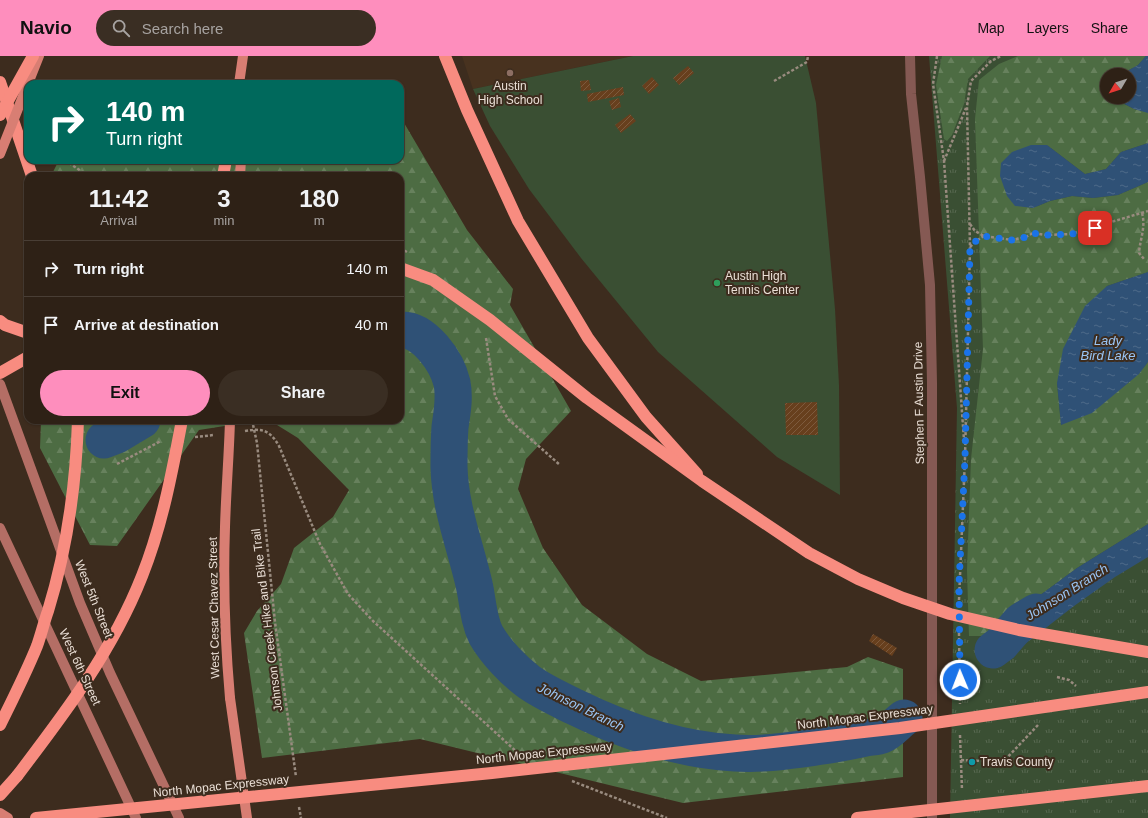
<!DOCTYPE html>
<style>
body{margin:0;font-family:Helvetica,sans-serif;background:#3a2e23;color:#f1f3f6;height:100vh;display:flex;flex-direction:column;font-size:15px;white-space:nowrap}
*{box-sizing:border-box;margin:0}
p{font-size:13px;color:#a7a3a1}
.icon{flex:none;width:22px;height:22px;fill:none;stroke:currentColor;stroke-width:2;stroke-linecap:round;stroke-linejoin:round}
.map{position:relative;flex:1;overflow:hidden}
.panel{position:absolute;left:24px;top:116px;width:380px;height:252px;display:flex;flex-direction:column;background:#2e2116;border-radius:12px;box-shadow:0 1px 3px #0004,0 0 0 1px #493e35}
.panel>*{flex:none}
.hud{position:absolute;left:24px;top:24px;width:380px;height:84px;border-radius:12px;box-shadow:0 1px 3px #0004,0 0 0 1px #493e35;background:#00695c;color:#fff;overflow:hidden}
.needle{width:26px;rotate:231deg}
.buttons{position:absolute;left:1100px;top:12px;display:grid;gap:8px}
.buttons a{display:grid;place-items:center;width:36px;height:36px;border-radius:50%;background:#2e2116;box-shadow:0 1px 3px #0004,0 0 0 1px #493e35;font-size:20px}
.pin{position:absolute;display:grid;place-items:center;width:34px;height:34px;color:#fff;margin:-17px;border-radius:8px;box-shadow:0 2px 6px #0006}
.me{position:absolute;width:44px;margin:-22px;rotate:359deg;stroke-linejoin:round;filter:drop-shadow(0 0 3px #0008)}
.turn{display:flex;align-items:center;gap:14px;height:84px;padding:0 16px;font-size:18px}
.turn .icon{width:52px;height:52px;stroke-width:2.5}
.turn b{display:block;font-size:28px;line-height:34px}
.eta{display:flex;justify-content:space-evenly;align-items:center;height:68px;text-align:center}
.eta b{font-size:24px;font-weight:700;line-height:28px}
.action{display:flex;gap:8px;margin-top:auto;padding:8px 16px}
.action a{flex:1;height:46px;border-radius:24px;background:#fe8ebd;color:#111;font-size:16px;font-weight:700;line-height:46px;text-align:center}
.action a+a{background:#3a2e23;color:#f1f3f6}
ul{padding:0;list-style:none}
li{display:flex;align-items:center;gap:12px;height:56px;padding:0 16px;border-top:1px solid #493e35}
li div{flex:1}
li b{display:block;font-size:15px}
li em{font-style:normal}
header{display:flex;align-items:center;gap:24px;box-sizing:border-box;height:56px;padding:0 20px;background:#fe8ebd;color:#111}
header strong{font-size:19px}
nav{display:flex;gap:22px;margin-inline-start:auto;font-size:14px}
.search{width:280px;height:36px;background:#3a2e23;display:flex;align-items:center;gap:10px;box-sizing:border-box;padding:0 14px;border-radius:22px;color:#a7a3a1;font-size:15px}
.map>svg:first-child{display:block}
.built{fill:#48321f}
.grass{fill:url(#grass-tufts);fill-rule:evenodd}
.forest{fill:url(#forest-firs)}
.garden{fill:#3a4f33}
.water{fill:url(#water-ripples)}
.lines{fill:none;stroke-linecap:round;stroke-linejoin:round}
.river{stroke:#2f5176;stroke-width:37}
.building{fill:url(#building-hatch)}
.path{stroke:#998b7f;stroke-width:2.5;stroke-dasharray:3 2;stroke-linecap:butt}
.street{stroke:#855953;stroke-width:10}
.secondary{stroke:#b46e65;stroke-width:10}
.primary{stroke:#d87e73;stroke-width:10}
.highway{stroke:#f88c80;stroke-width:12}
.primary-bridge{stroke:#d87e73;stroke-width:10}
.highway-bridge{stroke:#f88c80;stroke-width:12}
.route{stroke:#1a73e8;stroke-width:7;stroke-dasharray:0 12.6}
.education-dot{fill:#8d6e63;stroke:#3d2c1e;stroke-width:1.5}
.leisure-dot{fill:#2e9e5b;stroke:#3d2c1e;stroke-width:1.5}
.culture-dot{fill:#0f9aa8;stroke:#3d2c1e;stroke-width:1.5}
.labels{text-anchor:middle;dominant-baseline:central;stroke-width:4;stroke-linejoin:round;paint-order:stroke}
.poi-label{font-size:12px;fill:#eadfd6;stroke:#3d2c1e;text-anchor:start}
.street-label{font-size:12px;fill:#eadfd6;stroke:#3d2c1e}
.water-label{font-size:13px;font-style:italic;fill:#9ac5f5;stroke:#3d2c1e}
</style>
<header>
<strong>Navio</strong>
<div class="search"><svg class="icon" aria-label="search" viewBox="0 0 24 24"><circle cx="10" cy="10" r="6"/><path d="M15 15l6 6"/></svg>Search here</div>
<nav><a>Map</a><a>Layers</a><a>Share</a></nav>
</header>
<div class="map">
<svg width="1148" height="762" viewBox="0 0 1148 762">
<defs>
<pattern id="grass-tufts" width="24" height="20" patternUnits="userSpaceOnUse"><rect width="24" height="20" fill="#3a4f33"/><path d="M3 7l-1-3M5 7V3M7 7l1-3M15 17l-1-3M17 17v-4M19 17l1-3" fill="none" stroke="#576850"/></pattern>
<pattern id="forest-firs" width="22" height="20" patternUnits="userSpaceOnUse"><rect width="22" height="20" fill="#4d6c43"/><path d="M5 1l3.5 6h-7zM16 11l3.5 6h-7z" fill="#67815d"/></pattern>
<pattern id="water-ripples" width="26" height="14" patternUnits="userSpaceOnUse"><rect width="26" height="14" fill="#2f5176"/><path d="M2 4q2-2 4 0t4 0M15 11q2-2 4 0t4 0" fill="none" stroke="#4d6a89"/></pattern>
<pattern id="building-hatch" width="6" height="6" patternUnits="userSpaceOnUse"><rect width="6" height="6" fill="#673f1d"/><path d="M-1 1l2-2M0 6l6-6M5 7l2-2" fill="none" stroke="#7d5a3d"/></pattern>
</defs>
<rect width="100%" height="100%" fill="#3d2c1e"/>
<path class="built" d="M 462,0 L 633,0 L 473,33 Z"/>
<path class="grass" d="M 929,0 L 1148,0 L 1148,762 L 950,762 L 957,352 ZM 1107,19 L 1129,19 L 1129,41 L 1107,41 Z"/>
<g class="forest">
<path d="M 942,0 L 990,0 L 968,23 L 964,48 L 952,79 L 947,85 L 944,83 L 936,29 Z"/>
<path d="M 1018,0 L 1146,0 L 1138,9 L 1120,19 L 1107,19 L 1107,41 L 1111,41 L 1134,53 L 1148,56 L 1148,87 L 1121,96 L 1106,113 L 1085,118 L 1047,89 L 1033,152 L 1050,145 L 1072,140 L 1093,142 L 1118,139 L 1148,126 L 1148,216 L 1107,230 L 1057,327 L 1061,369 C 1092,351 1126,335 1148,306 L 1148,468 L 1077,512 L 1032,545 L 993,580 L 969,580 L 967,514 L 971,403 L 983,293 L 975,63 L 979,24 L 999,8 Z"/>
<path d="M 400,60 L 467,174 L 513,233 L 510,249 L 571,355 L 526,403 L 518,433 L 543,492 L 582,549 L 647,598 L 701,625 L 847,611 L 868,601 L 903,613 L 903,721 L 683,747 L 420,683 L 262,702 L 244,577 L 257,555 L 281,528 L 294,492 L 333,461 L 349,434 L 298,382 L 269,364 L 400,364 L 400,120 L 51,120 L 59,104 L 400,104 Z"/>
<path d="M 41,364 L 262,364 L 199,374 L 117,490 L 90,489 L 40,392 Z"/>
</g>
<path class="garden" d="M 633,0 L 805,0 L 816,47 L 835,253 L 839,329 L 840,439 L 777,401 L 658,296 L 581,202 L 529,133 L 490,70 L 473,33 Z"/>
<g class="water">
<path d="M 1146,0 L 1148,0 L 1148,57 L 1134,53 L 1111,41 L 1129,41 L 1129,19 L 1120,19 L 1138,9 Z"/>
<path d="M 1148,87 L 1148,126 L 1118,139 L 1093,142 L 1072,140 L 1050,145 L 1033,152 L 1015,150 L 1007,140 L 1000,120 L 1001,107 L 1012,96 L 1031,89 L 1047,89 L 1085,118 L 1106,113 L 1121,96 Z"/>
<path d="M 1148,216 L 1148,306 L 1139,318 L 1092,357 L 1061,369 L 1057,327 L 1063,293 L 1085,250 L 1107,230 Z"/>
<path d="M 1148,468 L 1148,501 L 1115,521 L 1074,550 L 1025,588 L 1002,593 L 993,580 L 1032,545 L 1077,512 Z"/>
</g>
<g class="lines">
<g class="river">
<path d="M 400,274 C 424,272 447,306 452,327 C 455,342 452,357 450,371 C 449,384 449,398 449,411 C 450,452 465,489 474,528 C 478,545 478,563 486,579 C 496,596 513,614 529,626 C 543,636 559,643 575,651 C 624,675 679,694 735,697 C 764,699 794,694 823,690 C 837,688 852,685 866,682 C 871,681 877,681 882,679 C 890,676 897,667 904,662"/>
<path d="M 104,384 L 117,379 L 142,364"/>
<path d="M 993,594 L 1001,588 L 1021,565 L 1036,556"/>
</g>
</g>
<g class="building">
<path d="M 688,10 L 694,17 L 679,29 L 673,22 Z"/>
<path d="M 652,21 L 659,29 L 649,38 L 642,30 Z"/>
<path d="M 589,24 L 591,34 L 581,35 L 580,25 Z"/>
<path d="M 623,31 L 624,39 L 588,46 L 587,38 Z"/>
<path d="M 619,42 L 621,51 L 612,54 L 609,45 Z"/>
<path d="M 630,58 L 636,65 L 621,77 L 615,69 Z"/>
<path d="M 817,346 L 818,379 L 786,379 L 785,347 Z"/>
<path d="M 873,578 L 897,592 L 892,600 L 869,585 Z"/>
</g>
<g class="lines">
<g class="path">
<path d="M 937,0 L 933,28 L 944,105 L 964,384"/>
<path d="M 774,25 L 807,6 L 808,0"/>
<path d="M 65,104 L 88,120"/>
<path d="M 944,105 L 966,52"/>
<path d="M 1142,157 C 1146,171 1140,183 1139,197 L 1144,203"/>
<path d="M 970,168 L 975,175 L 984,180"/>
<path d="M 970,191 L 976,185 L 984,180 L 1012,184 L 1026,181 L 1033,177 L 1046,179 L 1071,178 L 1148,155"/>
<path d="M 400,192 L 407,196"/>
<path d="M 486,282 L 495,340 L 508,363 L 560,409"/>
<path d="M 252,364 L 257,387 L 275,566 L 296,721"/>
<path d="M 245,375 C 262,372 270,374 279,390 L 320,488 L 348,538 L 373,565 L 518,697"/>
<path d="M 195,381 L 214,379"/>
<path d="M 117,408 L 161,385"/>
<path d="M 959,544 L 965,402 L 970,192 L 967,50 L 971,25 L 991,5 L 1001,0"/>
<path d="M 959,577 L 960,648"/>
<path d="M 1057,621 L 1069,624 L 1076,630"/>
<path d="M 960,679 L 962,734"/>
<path d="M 961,704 L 1003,706 L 1038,669"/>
<path d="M 572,725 L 667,762"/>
<path d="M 299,751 L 301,762"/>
</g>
<path class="street" d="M 910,0 L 911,38 L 920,121 L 930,229 L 932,327 L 932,762"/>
<g class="secondary">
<path d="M 0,328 L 80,547 L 110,617 L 179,762"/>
<path d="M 0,472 L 136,762"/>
</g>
<g class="primary">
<path d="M 239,28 L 243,0"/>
<path d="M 240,120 L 241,104"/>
<path d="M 230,642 L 247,762"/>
<path d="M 0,757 L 8,762"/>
</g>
<g class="highway">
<path d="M 445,0 L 467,54 L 518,165 L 588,282 L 646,361 L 697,418"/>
<path d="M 0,26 L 32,120"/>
<path d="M 223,120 L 226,104"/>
<path d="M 0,265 L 5,269 L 28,277"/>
<path d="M 0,317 L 28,301"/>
<path d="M 0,739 L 17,720"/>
</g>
<g class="primary-bridge">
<path d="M 0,98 L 39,0"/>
<path d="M 230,642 C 225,585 223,528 225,471 C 226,435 229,400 230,364"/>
</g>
<g class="highway-bridge">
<path d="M 0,59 L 33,0"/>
<path d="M 400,212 L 433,224 L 490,264 L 587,342 L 702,425 L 809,497 L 858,523 L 903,542 L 950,558 L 1019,574 L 1148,596"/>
<path d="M 0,669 C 13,643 26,617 37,590 C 41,579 44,566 48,555 C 67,493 76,429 78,364"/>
<path d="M 17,720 C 65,657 113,594 142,520 C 162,470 172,417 182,364"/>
<path d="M 36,762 L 492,717 L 900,672 L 1148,636"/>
<path d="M 857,762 L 1148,730"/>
</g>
</g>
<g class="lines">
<path class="route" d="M 960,624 L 959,528 L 965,402 L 970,192 L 976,185 L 984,180 L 1012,184 L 1026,181 L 1033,177 L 1046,179 L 1072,178 L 1095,172"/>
</g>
<circle class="education-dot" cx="510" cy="17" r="4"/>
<circle class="leisure-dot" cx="717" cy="227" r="4"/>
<circle class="culture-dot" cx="972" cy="706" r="4"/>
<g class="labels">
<g class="poi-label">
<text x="510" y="30" text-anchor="middle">Austin<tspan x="510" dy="14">High School</tspan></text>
<text x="725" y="220">Austin High<tspan x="725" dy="14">Tennis Center</tspan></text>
<text x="980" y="706">Travis County</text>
</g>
<g class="street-label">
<text transform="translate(919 347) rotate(-91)">Stephen F Austin Drive</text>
<text transform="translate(94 543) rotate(68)">West 5th Street</text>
<text transform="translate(214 552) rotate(-91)">West Cesar Chavez Street</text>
<text transform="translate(267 564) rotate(-97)">Johnson Creek Hike and Bike Trail</text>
<text transform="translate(80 611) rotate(65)">West 6th Street</text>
<text transform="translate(865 661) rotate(-7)">North Mopac Expressway</text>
<text transform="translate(544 697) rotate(-6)">North Mopac Expressway</text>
<text transform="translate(221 730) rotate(-6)">North Mopac Expressway</text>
</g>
<g class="water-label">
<text x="1108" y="284">Lady<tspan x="1108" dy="15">Bird Lake</tspan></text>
<text transform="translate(1067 536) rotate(-32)">Johnson Branch</text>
<text transform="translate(581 651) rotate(26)">Johnson Branch</text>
</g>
</g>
</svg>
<div class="buttons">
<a><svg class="needle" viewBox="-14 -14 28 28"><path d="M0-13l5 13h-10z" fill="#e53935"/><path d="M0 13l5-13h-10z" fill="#a7a3a1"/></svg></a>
</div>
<div class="pin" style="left:1095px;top:172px;background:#d93025"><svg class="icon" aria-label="arrive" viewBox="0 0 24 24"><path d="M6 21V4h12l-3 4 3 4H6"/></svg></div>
<svg class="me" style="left:960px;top:624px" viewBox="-20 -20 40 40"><circle r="17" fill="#1a73e8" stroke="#fff" stroke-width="3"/><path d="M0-11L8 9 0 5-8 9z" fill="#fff"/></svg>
<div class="hud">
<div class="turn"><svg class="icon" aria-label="right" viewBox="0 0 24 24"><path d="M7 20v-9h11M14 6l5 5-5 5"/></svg><div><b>140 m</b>Turn right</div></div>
</div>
<section class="panel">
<div class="eta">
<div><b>11:42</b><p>Arrival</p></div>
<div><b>3</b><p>min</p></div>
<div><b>180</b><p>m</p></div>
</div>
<ul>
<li><svg class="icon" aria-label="right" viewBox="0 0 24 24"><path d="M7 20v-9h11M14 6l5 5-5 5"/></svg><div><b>Turn right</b></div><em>140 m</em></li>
<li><svg class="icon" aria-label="arrive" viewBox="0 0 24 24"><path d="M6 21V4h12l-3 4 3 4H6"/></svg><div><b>Arrive at destination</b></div><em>40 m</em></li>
</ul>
<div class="action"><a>Exit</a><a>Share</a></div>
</section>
</div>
